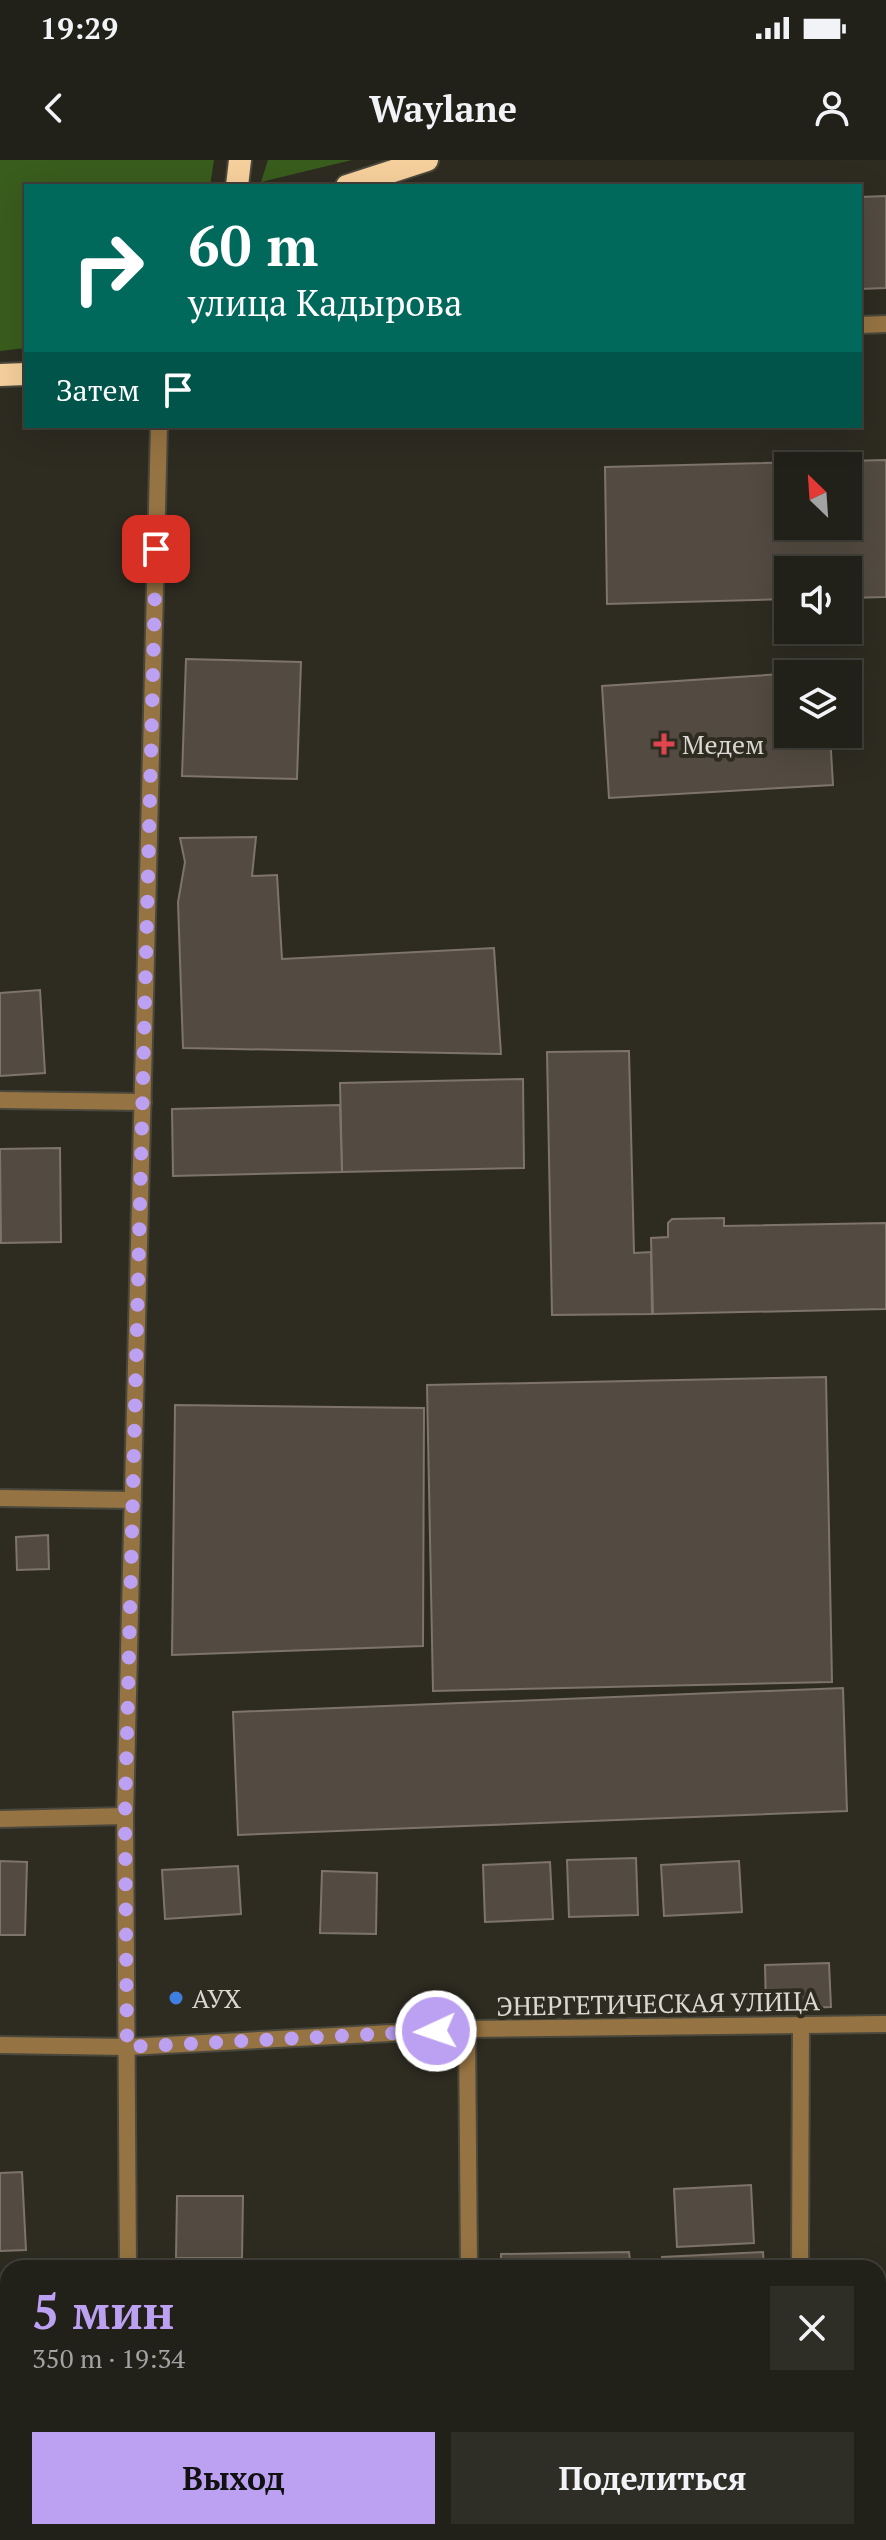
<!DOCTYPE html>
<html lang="ru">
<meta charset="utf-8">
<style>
body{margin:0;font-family:"PT Serif",serif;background:#2e2e26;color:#f1f3f6;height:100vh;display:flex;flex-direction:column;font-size:30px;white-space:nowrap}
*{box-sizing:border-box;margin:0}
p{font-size:26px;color:#a2a3a2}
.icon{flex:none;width:44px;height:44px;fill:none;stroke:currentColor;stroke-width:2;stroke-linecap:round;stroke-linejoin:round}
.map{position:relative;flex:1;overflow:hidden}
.side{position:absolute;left:0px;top:2100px;width:886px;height:280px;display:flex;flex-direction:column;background:#222119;border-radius:24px 24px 0 0;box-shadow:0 8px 32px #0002,0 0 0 2px #3f3e38}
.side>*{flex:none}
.top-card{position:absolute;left:24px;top:24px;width:838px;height:244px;border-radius:0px;box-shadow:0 8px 32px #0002,0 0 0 2px #3f3e38;background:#00695c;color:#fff;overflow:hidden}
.needle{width:52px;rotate:335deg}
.tools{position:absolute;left:774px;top:292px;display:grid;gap:16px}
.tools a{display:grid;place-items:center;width:88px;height:88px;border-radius:0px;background:#222119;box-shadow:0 8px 32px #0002,0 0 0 2px #3f3e38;font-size:40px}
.pin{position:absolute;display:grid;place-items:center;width:68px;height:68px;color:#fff;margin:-34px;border-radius:16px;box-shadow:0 4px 12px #0006}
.me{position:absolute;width:88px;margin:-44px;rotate:267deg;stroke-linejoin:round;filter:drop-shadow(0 0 6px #0008)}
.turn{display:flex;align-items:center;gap:28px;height:168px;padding:0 32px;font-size:36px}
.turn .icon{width:104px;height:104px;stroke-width:2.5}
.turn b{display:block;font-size:56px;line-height:68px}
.then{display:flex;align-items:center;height:76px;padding:0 32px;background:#0003;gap:16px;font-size:30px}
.round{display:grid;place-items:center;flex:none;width:84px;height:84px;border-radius:0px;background:#2e2e26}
.summary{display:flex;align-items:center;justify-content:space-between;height:136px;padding:0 32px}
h1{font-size:48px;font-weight:700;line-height:60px;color:#bca0f2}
.button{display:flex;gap:16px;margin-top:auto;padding:16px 32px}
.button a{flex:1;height:92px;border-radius:0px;background:#bca0f2;color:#111;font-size:32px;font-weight:700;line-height:92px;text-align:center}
.button a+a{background:#2e2e26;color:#f1f3f6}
.status{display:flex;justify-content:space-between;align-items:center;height:56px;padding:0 40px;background:#222119;direction:ltr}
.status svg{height:22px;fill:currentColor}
header{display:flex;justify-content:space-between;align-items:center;height:104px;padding:0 32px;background:#222119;font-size:36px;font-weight:700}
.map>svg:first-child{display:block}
.green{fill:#395d1d}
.building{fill:#534b41;stroke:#7e746a;stroke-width:2;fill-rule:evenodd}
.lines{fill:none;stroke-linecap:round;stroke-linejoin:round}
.minor-casing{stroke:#4a483d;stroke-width:20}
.trunk-casing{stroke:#4a483d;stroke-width:26}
.minor{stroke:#967342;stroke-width:16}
.trunk{stroke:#f6d09c;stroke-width:22}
.route{stroke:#bca0f2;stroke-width:14;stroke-dasharray:0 25.2}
.health-dot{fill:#e0444e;stroke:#2e2c21;stroke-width:3}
.shop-dot{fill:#3f7fe0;stroke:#2e2c21;stroke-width:3}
.labels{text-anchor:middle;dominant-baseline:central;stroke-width:8;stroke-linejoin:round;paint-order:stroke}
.poi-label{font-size:26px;fill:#dad8d1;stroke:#2e2c21;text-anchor:start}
.street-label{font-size:26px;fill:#dad8d1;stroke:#2e2c21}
</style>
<div class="status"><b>19:29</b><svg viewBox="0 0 49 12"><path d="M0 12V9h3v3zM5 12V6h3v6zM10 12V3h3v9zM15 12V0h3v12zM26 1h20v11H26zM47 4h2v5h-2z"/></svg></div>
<header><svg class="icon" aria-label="back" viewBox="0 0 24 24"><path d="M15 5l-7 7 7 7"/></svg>Waylane<svg class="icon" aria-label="person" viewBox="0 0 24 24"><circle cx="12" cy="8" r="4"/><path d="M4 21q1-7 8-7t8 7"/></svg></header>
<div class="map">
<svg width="886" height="2380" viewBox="0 0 886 2380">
<rect width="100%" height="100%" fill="#2e2c21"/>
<g class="green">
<path d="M 0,0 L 214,0 L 210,26 L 26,26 L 26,188 L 0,191 Z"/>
<path d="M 268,0 L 352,0 L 261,22 Z"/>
</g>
<g class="building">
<path d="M 886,36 L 886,128 L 860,129 L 860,37 Z"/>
<path d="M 886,300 L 886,437 L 848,438 L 848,410 L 788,410 L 788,439 L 607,444 L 605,307 ZM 788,306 L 848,306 L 848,366 L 788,366 Z"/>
<path d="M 186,499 L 301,502 L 297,619 L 182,616 Z"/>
<path d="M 826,511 L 826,514 L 788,514 L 788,574 L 830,574 L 833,625 L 609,638 L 602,526 Z"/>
<path d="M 256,677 L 252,716 L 277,715 L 282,799 L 494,788 L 501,894 L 183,888 L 178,742 L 185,702 L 180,678 Z"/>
<path d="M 40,830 L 45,913 L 0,916 L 0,833 Z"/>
<path d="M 629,891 L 634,1093 L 651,1092 L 652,1154 L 552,1155 L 547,892 Z"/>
<path d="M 523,919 L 524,1008 L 342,1012 L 340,923 Z"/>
<path d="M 340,945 L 342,1012 L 173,1016 L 172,949 Z"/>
<path d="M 60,988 L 61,1082 L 1,1083 L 0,989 Z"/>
<path d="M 724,1058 L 724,1066 L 886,1063 L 886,1149 L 653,1154 L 651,1078 L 668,1077 L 668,1063 L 672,1059 Z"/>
<path d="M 826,1217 L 832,1522 L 433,1531 L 427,1225 Z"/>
<path d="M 175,1245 L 424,1248 L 423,1486 L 172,1495 Z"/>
<path d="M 48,1375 L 49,1409 L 17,1410 L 16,1377 Z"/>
<path d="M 843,1528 L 847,1651 L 238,1675 L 233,1552 Z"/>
<path d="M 636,1698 L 638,1755 L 569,1757 L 567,1700 Z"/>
<path d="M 0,1701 L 27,1702 L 25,1775 L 0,1775 Z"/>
<path d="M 739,1701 L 742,1752 L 664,1756 L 661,1705 Z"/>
<path d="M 550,1702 L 553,1759 L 485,1762 L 483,1705 Z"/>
<path d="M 238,1706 L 241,1754 L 165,1759 L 162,1710 Z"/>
<path d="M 322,1711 L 377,1713 L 376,1774 L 320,1773 Z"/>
<path d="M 829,1803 L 831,1847 L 766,1849 L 765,1805 Z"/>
<path d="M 22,2012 L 26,2090 L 0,2091 L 0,2013 Z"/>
<path d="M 751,2025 L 754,2083 L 677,2087 L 674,2029 Z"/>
<path d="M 177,2036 L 243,2036 L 242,2098 L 176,2098 Z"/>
<path d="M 629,2092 L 631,2108 L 501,2108 L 501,2094 Z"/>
<path d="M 763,2092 L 764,2108 L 663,2108 L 662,2097 Z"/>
<rect x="878" y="2165" width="8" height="98"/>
<path d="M 886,2289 L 886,2378 L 831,2380 L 831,2372 L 878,2372 L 878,2290 Z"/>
<path d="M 0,2365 L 8,2365 L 8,2372 L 40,2372 L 40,2380 L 0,2380 Z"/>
<path d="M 501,2372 L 584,2372 L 584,2380 L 500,2380 Z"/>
<rect x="663" y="2372" width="100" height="8"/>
</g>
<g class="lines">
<defs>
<g id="minor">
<path d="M 860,165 L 886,164"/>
<path d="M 0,940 L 143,942"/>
<path d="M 0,1338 L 133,1340"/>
<path d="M 0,1659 L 125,1656"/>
<path d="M 467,1869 L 469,2108"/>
<path d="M 0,1885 L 127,1887 L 467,1869 L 886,1864"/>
<path d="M 128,2108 L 125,1656 L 159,266"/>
<path d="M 800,2108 L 801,1865"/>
<path d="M 129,2372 L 130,2380"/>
<path d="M 471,2372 L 471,2380"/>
<path d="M 800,2380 L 800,2372"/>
</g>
<g id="trunk">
<path d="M 237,26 L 240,0"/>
<path d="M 347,26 L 427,0"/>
<path d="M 0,215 L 26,214"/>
</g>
</defs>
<use href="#minor" class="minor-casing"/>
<use href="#trunk" class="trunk-casing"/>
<use href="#minor" class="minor"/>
<use href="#trunk" class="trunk"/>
</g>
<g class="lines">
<path class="route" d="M 156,389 L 125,1656 L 127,1887 L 436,1871"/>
</g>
<path class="health-dot" d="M660 572h8v8h8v8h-8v8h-8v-8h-8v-8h8z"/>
<circle class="shop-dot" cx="176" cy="1838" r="8"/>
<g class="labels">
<g class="poi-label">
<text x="682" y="584">Медем</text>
<text x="192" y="1838">АУХ</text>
</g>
<g class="street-label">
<text transform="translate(658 1843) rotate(-1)">ЭНЕРГЕТИЧЕСКАЯ УЛИЦА</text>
</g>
</g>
</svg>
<div class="tools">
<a><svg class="needle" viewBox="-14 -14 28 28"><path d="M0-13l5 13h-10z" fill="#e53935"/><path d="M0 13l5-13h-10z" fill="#a2a3a2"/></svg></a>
<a><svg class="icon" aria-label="sound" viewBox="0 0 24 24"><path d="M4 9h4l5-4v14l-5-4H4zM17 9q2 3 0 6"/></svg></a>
<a><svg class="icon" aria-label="layers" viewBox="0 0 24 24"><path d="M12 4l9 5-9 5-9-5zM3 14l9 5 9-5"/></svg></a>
</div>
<div class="pin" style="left:156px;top:389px;background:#d93025"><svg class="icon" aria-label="arrive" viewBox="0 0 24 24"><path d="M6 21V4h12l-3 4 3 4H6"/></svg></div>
<svg class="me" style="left:436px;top:1871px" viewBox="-20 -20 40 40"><circle r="17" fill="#bca0f2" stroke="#fff" stroke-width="3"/><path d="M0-11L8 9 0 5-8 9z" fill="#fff"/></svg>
<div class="top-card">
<div class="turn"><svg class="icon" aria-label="right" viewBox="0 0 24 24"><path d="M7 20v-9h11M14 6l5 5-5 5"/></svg><div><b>60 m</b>улица Кадырова</div></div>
<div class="then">Затем<svg class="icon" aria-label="arrive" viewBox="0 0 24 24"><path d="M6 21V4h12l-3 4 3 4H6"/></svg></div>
</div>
<section class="side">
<div class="summary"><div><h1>5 мин</h1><p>350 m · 19:34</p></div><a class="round"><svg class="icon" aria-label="close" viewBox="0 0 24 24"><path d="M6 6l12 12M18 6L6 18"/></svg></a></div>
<div class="button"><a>Выход</a><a>Поделиться</a></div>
</section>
</div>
